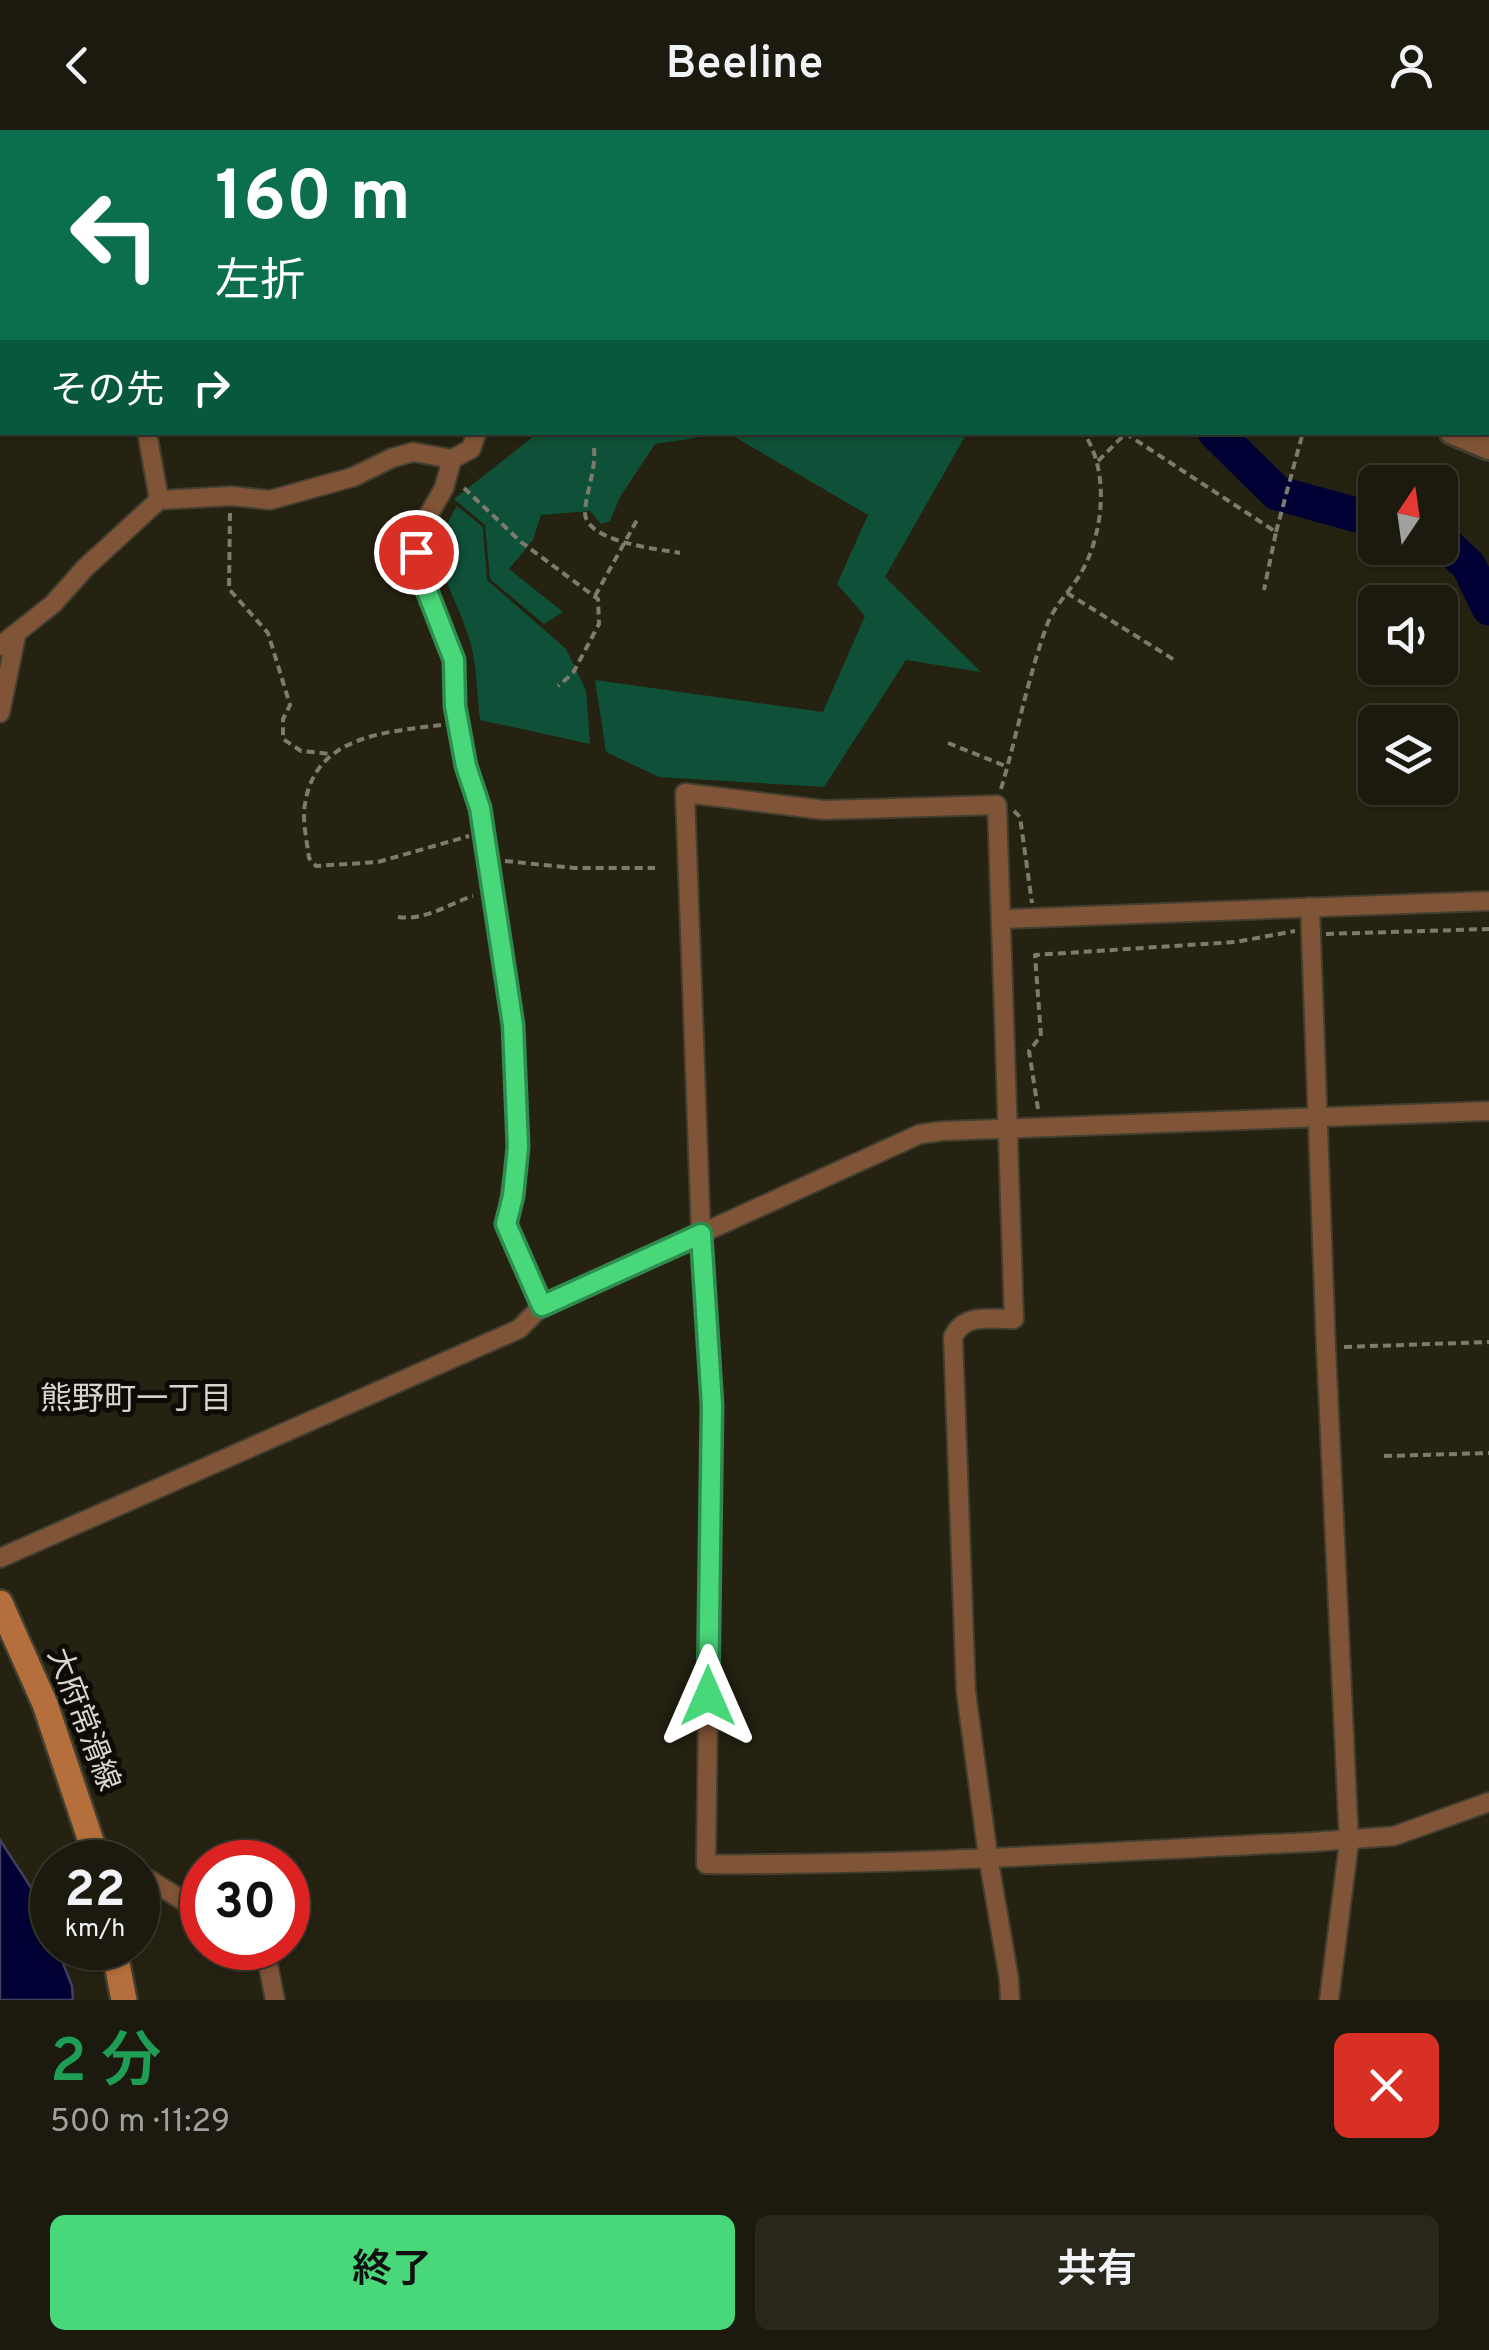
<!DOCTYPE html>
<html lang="ja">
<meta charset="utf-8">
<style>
body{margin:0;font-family:Overpass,"Noto Sans JP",sans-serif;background:#29271c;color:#f1f3f6;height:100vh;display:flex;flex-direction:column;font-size:38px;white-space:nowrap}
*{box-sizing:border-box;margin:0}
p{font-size:32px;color:#a0a19e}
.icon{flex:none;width:55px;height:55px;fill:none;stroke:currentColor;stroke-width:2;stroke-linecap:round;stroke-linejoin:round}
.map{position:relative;height:1870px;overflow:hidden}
.side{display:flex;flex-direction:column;background:#1c1a0e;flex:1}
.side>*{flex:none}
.hud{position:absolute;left:0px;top:0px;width:1490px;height:305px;box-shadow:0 2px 8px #0004,0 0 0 2px #3a382e;background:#0b6e4f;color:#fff;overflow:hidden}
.needle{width:65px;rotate:13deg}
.controls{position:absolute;left:1358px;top:335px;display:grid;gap:20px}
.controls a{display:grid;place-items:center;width:100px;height:100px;border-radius:15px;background:#1c1a0e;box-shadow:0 2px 8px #0004,0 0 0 2px #3a382e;font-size:50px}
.speed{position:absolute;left:30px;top:1710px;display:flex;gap:20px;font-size:50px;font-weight:700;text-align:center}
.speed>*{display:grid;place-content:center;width:130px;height:130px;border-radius:50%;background:#1c1a0e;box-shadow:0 2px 8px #0004,0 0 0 2px #3a382e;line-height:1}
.speed small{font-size:25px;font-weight:400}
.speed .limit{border:15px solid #d22;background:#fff;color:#111}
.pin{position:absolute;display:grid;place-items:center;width:85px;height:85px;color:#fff;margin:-42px;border:5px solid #fff;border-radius:50%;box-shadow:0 2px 10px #0007}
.me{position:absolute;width:110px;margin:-55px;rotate:0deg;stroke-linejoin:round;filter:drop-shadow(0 0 8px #0008)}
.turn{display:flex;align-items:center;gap:35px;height:210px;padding:0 50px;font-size:45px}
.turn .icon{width:130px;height:130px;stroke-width:2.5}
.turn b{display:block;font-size:70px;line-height:85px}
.then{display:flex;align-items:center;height:95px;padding:0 50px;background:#0003;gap:20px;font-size:38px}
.round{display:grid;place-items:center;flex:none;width:105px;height:105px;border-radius:15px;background:#29271c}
.head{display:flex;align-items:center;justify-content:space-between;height:170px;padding:0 50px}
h1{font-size:60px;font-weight:600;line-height:75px;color:#1e9e55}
.button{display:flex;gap:20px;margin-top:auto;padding:20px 50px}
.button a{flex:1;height:115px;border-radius:15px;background:#48d779;color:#111;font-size:40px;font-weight:600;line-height:115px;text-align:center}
.button a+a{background:#29271c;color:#f1f3f6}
header{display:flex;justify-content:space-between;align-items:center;height:130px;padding:0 50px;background:#1c1a0e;font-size:45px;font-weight:600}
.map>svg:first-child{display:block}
.green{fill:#0f5138}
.water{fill:#000034;stroke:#414062;stroke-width:2.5}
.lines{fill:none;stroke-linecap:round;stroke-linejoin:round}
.river{stroke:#000034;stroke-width:35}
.service-casing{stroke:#423f30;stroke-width:14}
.minor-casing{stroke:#423f30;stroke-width:22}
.tertiary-casing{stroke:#423f30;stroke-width:28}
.secondary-casing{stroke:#423f30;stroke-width:30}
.path{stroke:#7d7b6e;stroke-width:4;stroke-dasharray:8 5;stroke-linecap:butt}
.service{stroke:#805436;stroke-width:9}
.minor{stroke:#805436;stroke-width:18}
.tertiary{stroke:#805436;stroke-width:22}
.secondary{stroke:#b56f3c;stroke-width:25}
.route-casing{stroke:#2f8c4f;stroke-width:25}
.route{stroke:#48d779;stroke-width:18}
.labels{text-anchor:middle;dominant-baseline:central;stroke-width:10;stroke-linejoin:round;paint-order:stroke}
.street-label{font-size:30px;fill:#d8d6cc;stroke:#0d0b05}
.neighbourhood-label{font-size:32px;fill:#d8d6cc;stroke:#0d0b05}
</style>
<header><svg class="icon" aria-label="back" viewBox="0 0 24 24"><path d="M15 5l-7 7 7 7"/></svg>Beeline<svg class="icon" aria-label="person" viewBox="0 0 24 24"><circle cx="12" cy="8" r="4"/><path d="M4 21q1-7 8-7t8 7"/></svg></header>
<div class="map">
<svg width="1489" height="1870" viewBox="0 0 1489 1870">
<rect width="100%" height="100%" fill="#252212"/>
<g class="green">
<path d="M 538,303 L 967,303 L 885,447 L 981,542 L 906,530 L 824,657 L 659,647 L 606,622 L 595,550 L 823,582 L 865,486 L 837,454 L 868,385 L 728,303 L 655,314 L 620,367 L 610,391 L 601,394 L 590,381 L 541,385 L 533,410 L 509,439 L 563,482 L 544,494 L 490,449 L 485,395 L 454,369 Z"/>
<path d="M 457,376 L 483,397 L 487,450 L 566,519 L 586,560 L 590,614 L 480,590 C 477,565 477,536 470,511 C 454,457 422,430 457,376 Z"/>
</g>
<path class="water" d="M 0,1710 C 19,1741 52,1780 52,1818 L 57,1818 L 72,1856 L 73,1870 L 0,1870 Z"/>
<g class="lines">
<g class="river">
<path d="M 845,0 L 848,2"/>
<path d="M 1215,302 L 1277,363 L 1375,390"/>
<path d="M 1440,409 L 1469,436 L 1489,478"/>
</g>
<defs>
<g id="service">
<path d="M 924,2 L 925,0"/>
<path d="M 1237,2 L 1238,0"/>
<path d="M 1488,220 L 1489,220"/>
</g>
<g id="minor">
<path d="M 370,0 L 370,2"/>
<path d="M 860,0 L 862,2"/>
<path d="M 1271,0 L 1274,2"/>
<path d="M 108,2 L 108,0"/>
<path d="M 574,2 L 574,0"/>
<path d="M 1488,93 L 1489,93"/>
<path d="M 147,302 L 159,370"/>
<path d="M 452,329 L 444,358 L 424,393 L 416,422 L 419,443 L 454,530 L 455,577 L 466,636 L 480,678 L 513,895 L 518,1017 L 506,1094 L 542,1176"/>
<path d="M 0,516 L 53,474 L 85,438 L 159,370 L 231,366 L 270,370 L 353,347 L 392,328 L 413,322 L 452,329 L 471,319 L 477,302"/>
<path d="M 0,583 L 16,506"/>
<path d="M 1310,777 L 1326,1218 L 1349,1712 L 1329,1870"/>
<path d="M 1002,789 L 1489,771"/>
<path d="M 0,1428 L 519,1199 L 542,1176 L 920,1004 L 943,1001 L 1489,981"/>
<path d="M 96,1724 L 115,1732"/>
<path d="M 138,1743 L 202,1782"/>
<path d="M 255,1818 L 267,1829 L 275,1870"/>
<path d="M 1010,1870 L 1009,1849 L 988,1726 L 966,1562 L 953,1207 C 964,1183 991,1189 1014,1189 L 997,675 L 824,680 L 685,663 L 701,1104 L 712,1275 L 706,1734 C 908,1736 1111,1721 1312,1712 L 1394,1706 L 1489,1672"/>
</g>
<g id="tertiary">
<path d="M 0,196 L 2,196"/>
<path d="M 1451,302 L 1489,318"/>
</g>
<g id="secondary">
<path d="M 0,1473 L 45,1574 L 98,1732"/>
<path d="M 114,1818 L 124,1870"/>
</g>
</defs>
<use href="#service" class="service-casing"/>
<use href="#minor" class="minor-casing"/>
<use href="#tertiary" class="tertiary-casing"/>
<use href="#secondary" class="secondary-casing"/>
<g class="path">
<path d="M 1439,2 L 1439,0"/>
<path d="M 1125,303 L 1276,402 L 1264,460"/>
<path d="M 594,318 C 596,340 587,358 585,381 C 583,412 658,419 680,423"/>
<path d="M 1098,331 L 1126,303"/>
<path d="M 464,358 L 521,412 L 598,469 L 599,494 L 573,543 L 558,556"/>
<path d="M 230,383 L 229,459 L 268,503 L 290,575 L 283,589 L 283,609 L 301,621 L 331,624"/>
<path d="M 1276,402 L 1303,302"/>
<path d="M 1067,463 L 1176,531"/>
<path d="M 595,466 L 637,390"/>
<path d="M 441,595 C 387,602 315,605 305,674 C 302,691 307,711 309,728 L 316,736 L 378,732 L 469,706"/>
<path d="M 948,613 L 1008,637"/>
<path d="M 1001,659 C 1017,605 1028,547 1047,495 C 1054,476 1071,460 1081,443 C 1104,403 1110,340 1083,302"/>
<path d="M 1014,681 L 1020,687 L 1032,773"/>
<path d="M 505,731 L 574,738 L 655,738"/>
<path d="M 398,787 C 425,791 448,774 473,766"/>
<path d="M 1326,804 L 1489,799"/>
<path d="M 1038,979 L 1029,921 L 1041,906 L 1035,825 L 1235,812 L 1295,801"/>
<path d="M 1344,1217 L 1489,1212"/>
<path d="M 1384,1326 L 1489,1323"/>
</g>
<use href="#service" class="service"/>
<use href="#minor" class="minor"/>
<use href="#tertiary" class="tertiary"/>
<use href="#secondary" class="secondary"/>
</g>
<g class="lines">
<defs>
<path id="route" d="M 416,422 L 420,443 L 454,530 L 455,576 L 466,636 L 480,678 L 513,895 L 518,1017 L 513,1066 L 506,1094 L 542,1176 L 701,1104 L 712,1275 L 708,1566"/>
</defs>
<use href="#route" class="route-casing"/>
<use href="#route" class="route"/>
</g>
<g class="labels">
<g class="street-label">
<text transform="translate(82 1590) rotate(69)">大府常滑線</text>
</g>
<g class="neighbourhood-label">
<text x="136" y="1271">熊野町一丁目</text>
</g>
</g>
</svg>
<div class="controls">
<a><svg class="needle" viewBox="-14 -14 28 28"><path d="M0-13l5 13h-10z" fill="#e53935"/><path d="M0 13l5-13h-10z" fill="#a0a19e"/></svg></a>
<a><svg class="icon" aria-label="sound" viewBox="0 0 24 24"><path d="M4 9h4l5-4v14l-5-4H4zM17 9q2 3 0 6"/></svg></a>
<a><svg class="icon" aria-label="layers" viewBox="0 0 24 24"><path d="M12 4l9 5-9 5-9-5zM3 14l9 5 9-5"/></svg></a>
</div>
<div class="speed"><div>22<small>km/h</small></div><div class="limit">30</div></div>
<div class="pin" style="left:416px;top:422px;background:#d93025"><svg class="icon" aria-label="arrive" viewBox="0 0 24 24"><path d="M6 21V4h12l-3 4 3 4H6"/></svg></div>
<svg class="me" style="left:708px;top:1566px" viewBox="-20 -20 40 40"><path d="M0-17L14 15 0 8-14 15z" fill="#48d779" stroke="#fff" stroke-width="4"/></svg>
<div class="hud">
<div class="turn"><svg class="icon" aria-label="left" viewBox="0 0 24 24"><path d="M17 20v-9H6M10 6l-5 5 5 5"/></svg><div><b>160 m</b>左折</div></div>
<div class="then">その先<svg class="icon" aria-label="right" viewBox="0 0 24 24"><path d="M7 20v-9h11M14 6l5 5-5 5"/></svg></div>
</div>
</div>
<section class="side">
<div class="head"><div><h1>2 分</h1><p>500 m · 11:29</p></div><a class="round" style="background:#d93025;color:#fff"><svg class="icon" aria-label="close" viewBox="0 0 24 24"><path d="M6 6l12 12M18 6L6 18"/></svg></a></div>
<div class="button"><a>終了</a><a>共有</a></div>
</section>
